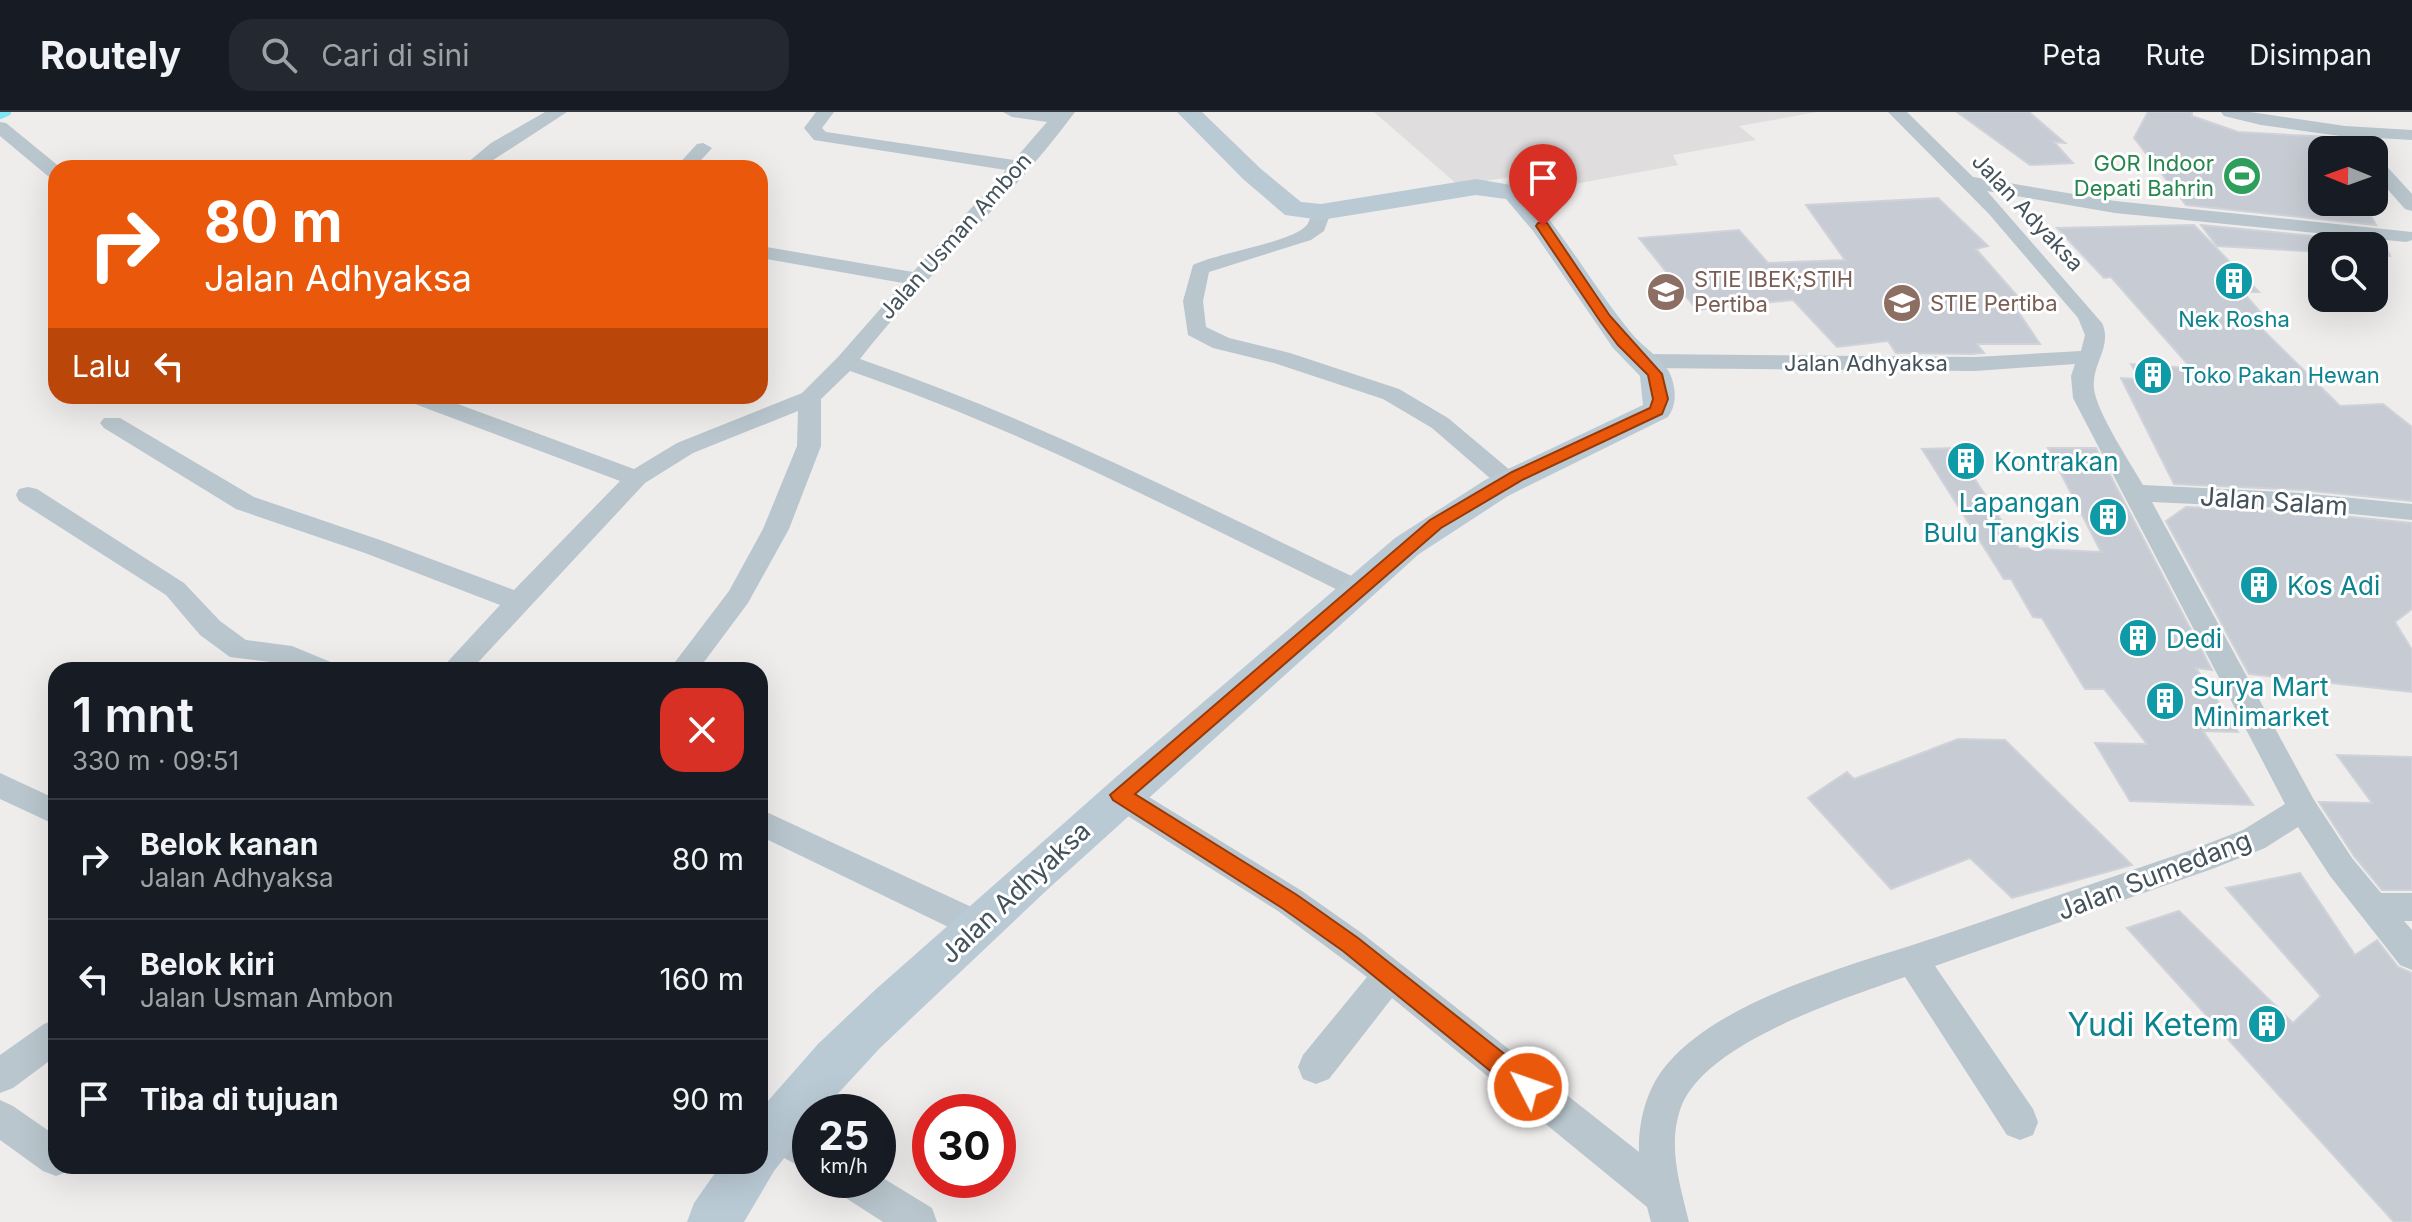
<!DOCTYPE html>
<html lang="id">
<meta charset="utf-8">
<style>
body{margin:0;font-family:Inter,sans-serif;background:#242831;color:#f1f3f6;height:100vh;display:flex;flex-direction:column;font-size:30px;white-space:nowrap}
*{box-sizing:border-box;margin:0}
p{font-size:26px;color:#9ea1a6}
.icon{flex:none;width:44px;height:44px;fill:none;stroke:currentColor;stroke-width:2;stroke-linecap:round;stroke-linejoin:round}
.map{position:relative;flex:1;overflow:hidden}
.drawer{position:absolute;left:48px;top:550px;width:720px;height:512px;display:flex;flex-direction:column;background:#171b24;border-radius:24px;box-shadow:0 8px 32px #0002}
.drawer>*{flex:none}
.top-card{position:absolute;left:48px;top:48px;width:720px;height:244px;border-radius:24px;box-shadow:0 8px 32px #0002;background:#ea580c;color:#fff;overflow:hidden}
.needle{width:52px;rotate:271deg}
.fabs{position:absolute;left:2308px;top:24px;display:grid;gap:16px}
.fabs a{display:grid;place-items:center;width:80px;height:80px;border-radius:16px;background:#171b24;box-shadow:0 8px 32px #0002;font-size:40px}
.speed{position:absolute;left:792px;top:982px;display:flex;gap:16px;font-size:40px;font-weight:700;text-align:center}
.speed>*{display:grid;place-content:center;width:104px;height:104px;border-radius:50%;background:#171b24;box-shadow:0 8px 32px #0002;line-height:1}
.speed small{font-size:20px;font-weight:400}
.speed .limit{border:12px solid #d22;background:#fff;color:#111}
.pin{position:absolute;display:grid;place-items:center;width:68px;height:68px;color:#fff;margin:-82px -34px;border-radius:50% 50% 50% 0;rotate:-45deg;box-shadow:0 0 8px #0007}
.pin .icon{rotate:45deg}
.me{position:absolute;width:88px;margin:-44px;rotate:311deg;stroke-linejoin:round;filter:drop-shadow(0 0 6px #0008)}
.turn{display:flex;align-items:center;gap:28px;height:168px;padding:0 24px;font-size:36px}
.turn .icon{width:104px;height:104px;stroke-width:2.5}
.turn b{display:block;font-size:56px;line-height:68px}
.then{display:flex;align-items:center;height:76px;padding:0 24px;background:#0003;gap:16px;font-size:30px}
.round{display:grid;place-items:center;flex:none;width:84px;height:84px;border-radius:24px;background:#242831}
.overview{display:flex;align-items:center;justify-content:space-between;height:136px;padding:0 24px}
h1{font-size:48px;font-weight:600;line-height:60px}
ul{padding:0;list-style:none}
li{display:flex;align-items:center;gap:24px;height:120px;padding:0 24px;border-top:2px solid #363941}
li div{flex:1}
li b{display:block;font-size:30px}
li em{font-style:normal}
header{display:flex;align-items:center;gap:48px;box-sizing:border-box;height:112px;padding:0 40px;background:#171b24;border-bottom:2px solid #363941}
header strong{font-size:38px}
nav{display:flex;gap:44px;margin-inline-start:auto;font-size:28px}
.search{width:560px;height:72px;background:#242831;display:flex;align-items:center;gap:20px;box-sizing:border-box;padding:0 28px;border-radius:24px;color:#9ea1a6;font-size:30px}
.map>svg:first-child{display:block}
.education{fill:#e0ddde}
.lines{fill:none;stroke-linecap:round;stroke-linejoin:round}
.stream{stroke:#7ee5f3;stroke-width:8}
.building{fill:#c7cbd3;stroke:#cfd3d9;stroke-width:2}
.street{fill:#b9c6cd;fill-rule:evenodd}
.secondary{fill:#bacad5;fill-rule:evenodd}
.route{fill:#ea580c;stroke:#983908;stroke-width:2}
.labels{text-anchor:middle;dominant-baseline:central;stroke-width:6;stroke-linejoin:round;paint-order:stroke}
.far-leisure-label{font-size:22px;fill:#27864d;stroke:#fff;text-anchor:end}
.far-street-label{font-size:22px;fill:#43525b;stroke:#fff}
.far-education-label{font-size:22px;fill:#785e54;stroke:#fff;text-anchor:start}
.far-culture-label{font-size:22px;fill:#0d838f;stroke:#fff}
.culture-label{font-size:26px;fill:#0d838f;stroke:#fff;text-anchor:start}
.street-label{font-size:26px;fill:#43525b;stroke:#fff}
.near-culture-label{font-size:32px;fill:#0d838f;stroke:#fff;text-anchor:end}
</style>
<header>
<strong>Routely</strong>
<div class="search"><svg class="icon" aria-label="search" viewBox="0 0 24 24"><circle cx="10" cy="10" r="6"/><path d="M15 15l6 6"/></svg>Cari di sini</div>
<nav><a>Peta</a><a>Rute</a><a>Disimpan</a></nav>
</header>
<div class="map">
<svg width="2412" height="1110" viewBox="0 0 2412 1110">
<rect width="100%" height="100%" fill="#efecec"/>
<path class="education" d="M 1374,0 L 1817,0 L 1739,14 L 1756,28 L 1673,43 L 1678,53 L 1531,80 L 1502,77 L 1511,65 L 1458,73 Z"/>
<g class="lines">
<path class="stream" d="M 0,3 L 7,0"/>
</g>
<g class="building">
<path d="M 1957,0 L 2029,0 L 2065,31 L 2054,30 L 2073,51 L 2030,53 Z"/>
<path d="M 2148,0 L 2192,0 L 2192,4 L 2238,20 L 2329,25 L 2339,38 L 2322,38 L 2322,90 L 2364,90 L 2376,113 L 2186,93 L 2134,26 Z"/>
<path d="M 1938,86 L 1988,134 L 1976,137 L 2027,195 L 2017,198 L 2040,232 L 1977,232 L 1984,241 L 1971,242 L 1896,241 L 1888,229 L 1837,235 L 1793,188 L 1697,198 L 1639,126 L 1739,118 L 1768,151 L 1845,148 L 1806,93 Z"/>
<path d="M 2194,113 L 2259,180 L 2243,180 L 2273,215 L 2260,215 L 2340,294 L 2383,292 L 2412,315 L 2412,389 L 2302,378 L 2174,372 L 2121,266 L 2140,267 L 2131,252 L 2191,256 L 2111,165 L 2104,166 L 2057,116 Z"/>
<path d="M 2201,113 L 2384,131 L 2390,144 L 2374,143 L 2374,134 L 2322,134 L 2322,140 L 2217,134 Z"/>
<path d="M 1955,336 L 2019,436 L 2101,440 L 2048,336 L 2096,336 L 2212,558 L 2196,556 L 2238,620 L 2203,619 L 2253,693 L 2130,689 L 2095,631 L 2147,632 L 2104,577 L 2085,577 L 2042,506 L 2033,505 L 2011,467 L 2004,467 L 1922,337 Z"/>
<path d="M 2186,395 L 2302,400 L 2412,411 L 2412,497 L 2395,510 L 2412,538 L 2412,580 L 2249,562 L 2166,409 Z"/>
<path d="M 1958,627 L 2005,628 L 2132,753 L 2012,786 L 1970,746 L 1891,777 L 1808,686 L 1847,660 L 1854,667 Z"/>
<path d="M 2337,643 L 2412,645 L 2412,778 L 2382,778 L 2354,744 L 2319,690 L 2372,691 Z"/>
<path d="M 2300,761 L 2355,843 L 2377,828 L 2398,855 L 2412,861 L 2412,1110 L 2394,1110 L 2127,816 L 2179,799 L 2293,911 L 2321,884 L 2226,776 Z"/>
</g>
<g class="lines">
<g class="street">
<path d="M 545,0 L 567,0 L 481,56 L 461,56 L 491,31 Z"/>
<path d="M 816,0 L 834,0 L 822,16 L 826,20 L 1014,48 L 1047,10 L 1012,5 L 1003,0 L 1075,0 C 1010,88 927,161 860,247 C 1035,307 1199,391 1366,471 L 1370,477 L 1366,483 L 1357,486 L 1348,483 C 1184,403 1023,318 850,259 L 821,287 L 821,334 L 789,417 L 748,491 L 698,558 L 669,558 L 729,479 L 763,417 L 797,334 L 798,299 L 693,341 L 645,371 L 471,558 L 440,558 L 500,493 L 365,441 L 236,397 L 104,316 L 100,311 L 104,306 L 120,306 L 254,385 L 383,429 L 514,478 L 620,369 L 407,289 L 404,284 L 436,284 L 634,357 L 677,331 L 802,281 L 838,245 L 903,171 L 760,146 L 760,134 L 913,160 L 1006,58 L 814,28 L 804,16 Z"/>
<path d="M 1888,0 L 1907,0 L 1973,65 L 2115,89 L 2412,120 L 2412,128 L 2406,130 L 2115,101 L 1987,79 L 2102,211 C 2113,235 2091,252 2094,277 C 2097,301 2130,350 2143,373 L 2302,381 L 2412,392 L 2412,408 L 2302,397 L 2152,390 L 2314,688 L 2352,746 L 2381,781 L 2412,781 L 2412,809 L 2404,809 L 2412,818 L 2412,858 L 2400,853 L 2330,764 L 2298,715 L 2265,736 L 2212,757 L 1935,854 L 2033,997 L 2038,1010 L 2033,1023 L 2020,1028 L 2007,1023 L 1905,865 C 1843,887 1706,930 1681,995 C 1667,1033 1680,1073 1689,1110 L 1651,1110 L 1647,1095 L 1392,886 L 1329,967 L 1316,972 L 1303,967 L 1298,955 L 1303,943 L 1367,865 L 1278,799 L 1109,692 L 1105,683 L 1109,674 L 1120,671 L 1131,674 L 1302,779 L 1363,822 L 1639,1040 C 1638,1009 1647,974 1669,950 C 1726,885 1856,852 1937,825 C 2021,796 2106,767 2191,738 L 2243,718 L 2285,692 L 2073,286 L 2071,264 L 2075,252 L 1975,259 L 1646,256 L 1635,249 L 1646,242 L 1975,245 L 2081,239 L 2085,223 L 2078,206 L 1989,102 Z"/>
<path d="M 2221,0 L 2250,0 L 2345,14 L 2412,18 L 2412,28 L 2361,25 L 2372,38 L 2353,38 L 2340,24 L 2261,13 L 2224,4 Z"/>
<path d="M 0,10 L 6,11 L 61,56 L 56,56 L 56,67 L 49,65 L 0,24 Z"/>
<path d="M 703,31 L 712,36 L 694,56 L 675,56 L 697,32 Z"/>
<path d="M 2374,46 L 2380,47 L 2412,82 L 2412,99 L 2405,97 L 2374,62 Z"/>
<path d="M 1321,94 L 1331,100 L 1324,119 L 1311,128 L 1209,160 L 1203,189 L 1206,215 L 1229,226 L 1290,241 L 1399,277 L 1448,306 L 1517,364 L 1520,369 L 1517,374 L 1499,374 L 1432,316 L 1383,287 L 1274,251 L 1213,236 L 1188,223 L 1183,189 L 1193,153 C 1220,140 1291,131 1307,113 C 1310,109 1311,101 1314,96 Z"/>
<path d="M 28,375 L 37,377 L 184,471 L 220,509 L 246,528 L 292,534 L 333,551 L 337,558 L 296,558 L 279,551 L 230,545 L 200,523 L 166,483 L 19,389 L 16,383 L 19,377 Z"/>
<path d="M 0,661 L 56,687 L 56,713 L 0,687 Z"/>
<path d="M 760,697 L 991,804 L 996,814 L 991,824 L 979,828 L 967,824 L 760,724 Z"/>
<path d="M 56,907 L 56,944 L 13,976 L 0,981 L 0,943 L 44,912 Z"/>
<path d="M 0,988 L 13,994 L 56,1024 L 56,1054 L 71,1054 L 69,1059 L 56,1064 L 43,1059 L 0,1028 Z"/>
<path d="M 760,994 L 810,1021 L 810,1060 L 760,1033 Z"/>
<path d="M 878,1063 L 932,1096 L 937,1110 L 883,1110 L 838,1081 L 832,1068 L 878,1068 Z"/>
</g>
<path class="secondary" d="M 1177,0 L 1202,0 L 1261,57 L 1301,90 L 1321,92 L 1476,67 L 1523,75 C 1564,121 1594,176 1633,223 C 1644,236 1665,248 1671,264 C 1676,278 1677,292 1668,305 L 1508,384 L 1419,442 L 1047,778 L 880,936 L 821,1000 L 810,1000 L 810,1013 L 774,1059 L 744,1110 L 687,1110 L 694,1091 L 720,1054 L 760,1054 L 760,998 L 818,932 L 875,878 L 1124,658 L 1395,426 L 1485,368 L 1643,293 L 1640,264 L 1613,236 L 1533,119 L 1506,87 L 1476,83 L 1321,108 L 1285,103 L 1243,67 Z"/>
</g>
<path class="route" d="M 1538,111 L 1547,111 L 1610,204 L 1662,262 L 1668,287 L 1662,302 L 1524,367 L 1441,416 L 1135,682 L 1297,783 L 1358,826 L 1536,967 L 1540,975 L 1536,983 L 1528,986 L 1520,983 L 1343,839 L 1282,796 L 1113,688 L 1110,683 L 1430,408 L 1512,360 L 1650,296 L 1653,287 L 1648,263 L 1618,233 L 1600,209 L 1536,114 Z"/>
<defs>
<symbol id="stadium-disc" viewBox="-11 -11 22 22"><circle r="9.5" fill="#2e9e5b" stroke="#fff"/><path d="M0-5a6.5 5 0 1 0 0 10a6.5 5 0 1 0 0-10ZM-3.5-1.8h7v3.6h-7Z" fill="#fff"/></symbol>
<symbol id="building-disc" viewBox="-11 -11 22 22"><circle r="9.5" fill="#0f9aa8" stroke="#fff"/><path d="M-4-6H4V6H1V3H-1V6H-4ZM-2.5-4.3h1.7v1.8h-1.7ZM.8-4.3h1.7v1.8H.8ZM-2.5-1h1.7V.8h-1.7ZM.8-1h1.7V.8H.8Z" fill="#fff"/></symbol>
<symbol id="university-disc" viewBox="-11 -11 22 22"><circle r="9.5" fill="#8d6e63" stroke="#fff"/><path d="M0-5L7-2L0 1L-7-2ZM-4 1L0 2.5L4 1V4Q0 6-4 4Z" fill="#fff"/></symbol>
</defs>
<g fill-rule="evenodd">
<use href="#stadium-disc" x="2220" y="42" width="44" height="44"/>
<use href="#building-disc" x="2212" y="147" width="44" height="44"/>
<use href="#university-disc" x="1644" y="158" width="44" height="44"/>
<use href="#university-disc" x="1880" y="169" width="44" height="44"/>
<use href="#building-disc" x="2131" y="241" width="44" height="44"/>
<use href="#building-disc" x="1944" y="327" width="44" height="44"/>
<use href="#building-disc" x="2086" y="383" width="44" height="44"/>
<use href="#building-disc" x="2237" y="451" width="44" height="44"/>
<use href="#building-disc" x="2116" y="504" width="44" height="44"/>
<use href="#building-disc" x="2143" y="567" width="44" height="44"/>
<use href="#building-disc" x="2245" y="890" width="44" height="44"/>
</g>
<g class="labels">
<g class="far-leisure-label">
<text x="2214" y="51">GOR Indoor<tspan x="2214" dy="25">Depati Bahrin</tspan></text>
</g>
<g class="far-street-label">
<text transform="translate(2028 100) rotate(47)">Jalan Adyaksa</text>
<text transform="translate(955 124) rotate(-48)">Jalan Usman Ambon</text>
<text x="1866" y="251">Jalan Adhyaksa</text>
</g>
<g class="far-education-label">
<text x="1694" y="167">STIE IBEK;STIH<tspan x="1694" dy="25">Pertiba</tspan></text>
<text x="1930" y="191">STIE Pertiba</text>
</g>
<g class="far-culture-label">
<text x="2234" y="207">Nek Rosha</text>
<text x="2181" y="263" text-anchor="start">Toko Pakan Hewan</text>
</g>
<g class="culture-label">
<text x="1994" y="349">Kontrakan</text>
<text x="2080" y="390" text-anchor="end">Lapangan<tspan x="2080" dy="30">Bulu Tangkis</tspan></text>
<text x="2287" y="473">Kos Adi</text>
<text x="2166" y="526">Dedi</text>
<text x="2193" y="574">Surya Mart<tspan x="2193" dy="30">Minimarket</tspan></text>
</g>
<g class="street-label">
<text transform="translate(2274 389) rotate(4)">Jalan Salam</text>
<text transform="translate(2154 763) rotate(-21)">Jalan Sumedang</text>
<text transform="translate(1015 780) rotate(-43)">Jalan Adhyaksa</text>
</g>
<g class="near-culture-label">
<text x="2239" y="912">Yudi Ketem</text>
</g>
</g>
</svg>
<div class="fabs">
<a><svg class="needle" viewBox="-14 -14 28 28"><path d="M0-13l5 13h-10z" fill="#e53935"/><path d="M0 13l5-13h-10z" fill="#9ea1a6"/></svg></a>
<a><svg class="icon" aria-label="search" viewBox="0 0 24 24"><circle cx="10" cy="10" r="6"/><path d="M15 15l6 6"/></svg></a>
</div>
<div class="speed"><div>25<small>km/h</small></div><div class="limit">30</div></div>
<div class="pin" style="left:1543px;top:114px;background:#d93025"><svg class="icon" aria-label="arrive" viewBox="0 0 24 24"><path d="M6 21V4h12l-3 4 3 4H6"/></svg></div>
<svg class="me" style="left:1528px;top:975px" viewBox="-20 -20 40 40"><circle r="17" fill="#ea580c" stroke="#fff" stroke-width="3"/><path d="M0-11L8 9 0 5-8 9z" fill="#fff"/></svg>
<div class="top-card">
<div class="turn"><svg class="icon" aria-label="right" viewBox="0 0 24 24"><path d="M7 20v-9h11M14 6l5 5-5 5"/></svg><div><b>80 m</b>Jalan Adhyaksa</div></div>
<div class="then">Lalu<svg class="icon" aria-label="left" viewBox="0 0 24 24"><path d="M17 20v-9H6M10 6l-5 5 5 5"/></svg></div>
</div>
<section class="drawer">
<div class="overview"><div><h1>1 mnt</h1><p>330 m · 09:51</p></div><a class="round" style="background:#d93025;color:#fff"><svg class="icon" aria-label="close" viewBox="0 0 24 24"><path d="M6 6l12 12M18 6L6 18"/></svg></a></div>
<ul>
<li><svg class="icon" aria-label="right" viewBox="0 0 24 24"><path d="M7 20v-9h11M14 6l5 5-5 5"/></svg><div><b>Belok kanan</b><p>Jalan Adhyaksa</p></div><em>80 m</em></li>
<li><svg class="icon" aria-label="left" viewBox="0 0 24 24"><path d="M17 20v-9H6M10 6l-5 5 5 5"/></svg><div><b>Belok kiri</b><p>Jalan Usman Ambon</p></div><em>160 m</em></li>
<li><svg class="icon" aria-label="arrive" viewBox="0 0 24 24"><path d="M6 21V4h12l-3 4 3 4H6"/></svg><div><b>Tiba di tujuan</b></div><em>90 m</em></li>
</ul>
</section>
</div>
